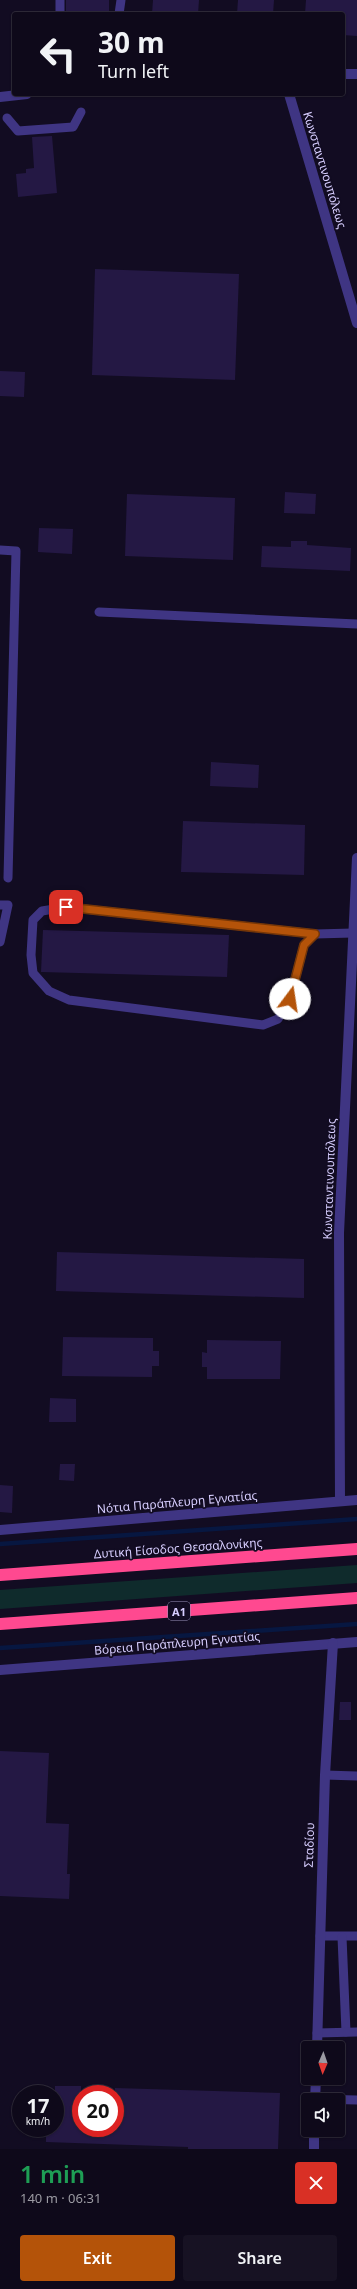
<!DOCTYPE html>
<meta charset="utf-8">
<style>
body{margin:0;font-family:"Noto Sans",sans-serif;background:#171223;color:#f1f3f6;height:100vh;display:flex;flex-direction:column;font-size:15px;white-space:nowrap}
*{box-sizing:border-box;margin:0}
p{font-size:13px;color:#9b9aa2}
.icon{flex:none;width:22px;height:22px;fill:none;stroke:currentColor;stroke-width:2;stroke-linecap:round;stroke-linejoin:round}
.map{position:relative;height:2149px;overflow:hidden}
.sheet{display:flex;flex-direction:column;background:#0e091a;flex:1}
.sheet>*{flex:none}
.top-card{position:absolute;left:12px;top:12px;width:333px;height:84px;border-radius:4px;box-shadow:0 1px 3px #0004,0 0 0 1px #2e2a39;background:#0e091a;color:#f1f3f6;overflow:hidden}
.needle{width:26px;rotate:182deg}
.controls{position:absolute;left:301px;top:2041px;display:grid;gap:8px}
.controls a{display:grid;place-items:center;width:44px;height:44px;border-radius:4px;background:#0e091a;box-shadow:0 1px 3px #0004,0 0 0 1px #2e2a39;font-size:20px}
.speed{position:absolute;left:12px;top:2085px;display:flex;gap:8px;font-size:20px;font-weight:700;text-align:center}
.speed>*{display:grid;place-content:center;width:52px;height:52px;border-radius:50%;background:#0e091a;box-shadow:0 1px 3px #0004,0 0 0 1px #2e2a39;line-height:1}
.speed small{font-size:10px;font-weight:400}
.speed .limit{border:6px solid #d22;background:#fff;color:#111}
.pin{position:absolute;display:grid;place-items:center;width:34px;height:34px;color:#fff;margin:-17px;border-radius:8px;box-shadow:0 2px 6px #0006}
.me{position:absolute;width:44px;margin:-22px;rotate:14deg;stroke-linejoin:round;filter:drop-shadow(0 0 3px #0008)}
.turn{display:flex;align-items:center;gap:14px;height:84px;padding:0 20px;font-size:18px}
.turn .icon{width:52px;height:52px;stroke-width:2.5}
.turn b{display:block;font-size:28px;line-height:34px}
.round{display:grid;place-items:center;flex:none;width:42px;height:42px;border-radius:4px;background:#171223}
.head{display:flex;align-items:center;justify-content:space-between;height:68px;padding:0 20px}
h1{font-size:24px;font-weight:600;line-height:30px;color:#1e9e55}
.action{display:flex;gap:8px;margin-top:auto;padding:8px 20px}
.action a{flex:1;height:46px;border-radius:4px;background:#b45309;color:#fff;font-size:16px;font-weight:600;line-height:46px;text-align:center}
.action a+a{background:#171223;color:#f1f3f6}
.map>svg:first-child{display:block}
.green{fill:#0f2b2c}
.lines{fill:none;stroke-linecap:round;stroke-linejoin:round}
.stream{stroke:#071741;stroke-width:4.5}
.building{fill:#241844}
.service{stroke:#3f3583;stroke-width:9}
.minor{stroke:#3f3583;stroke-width:10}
.tertiary{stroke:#3f3583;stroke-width:10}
.motorway{stroke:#ff4990;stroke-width:12}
.route-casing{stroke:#753606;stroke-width:10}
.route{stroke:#b45309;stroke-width:7}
.labels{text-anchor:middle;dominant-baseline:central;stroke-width:3.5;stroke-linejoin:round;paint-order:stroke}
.shield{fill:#120c22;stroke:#9c94bd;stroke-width:1}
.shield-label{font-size:11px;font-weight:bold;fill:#d7ceff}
.street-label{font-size:12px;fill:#d7ceff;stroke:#120c22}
</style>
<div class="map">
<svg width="357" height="2149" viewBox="0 0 357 2149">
<rect width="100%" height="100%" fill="#120c22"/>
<path class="green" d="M 357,1565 L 357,1583 L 0,1609 L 0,1590 Z"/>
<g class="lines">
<g class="stream">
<path d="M 0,1544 L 357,1519"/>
<path d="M 0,1648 L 357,1624"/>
</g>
</g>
<g class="building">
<rect x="66" y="0" width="43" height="14"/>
<path d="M 153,0 L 199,0 L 198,14 L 152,14 Z"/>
<path d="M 238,0 L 274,0 L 273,14 L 237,14 Z"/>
<path d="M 306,0 L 357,0 L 357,36 L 343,35 L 343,14 L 305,14 Z"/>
<path d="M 52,136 L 57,193 L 18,197 L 16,174 L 26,173 L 26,169 L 34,168 L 32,137 Z"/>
<path d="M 95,269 L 239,274 L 235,380 L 92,375 Z"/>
<path d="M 0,371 L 25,372 L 24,397 L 0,396 Z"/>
<path d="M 285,492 L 316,494 L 315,514 L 284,513 Z"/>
<path d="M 127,494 L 235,498 L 233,560 L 125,556 Z"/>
<path d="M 39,528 L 73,529 L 72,554 L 38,552 Z"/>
<path d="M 291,541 L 307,541 L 307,545 L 351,548 L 350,571 L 261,567 L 262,546 L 291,547 Z"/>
<path d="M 211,762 L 259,765 L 258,788 L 210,786 Z"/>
<path d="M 183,821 L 305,825 L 304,875 L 181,872 Z"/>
<path d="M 43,930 L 229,935 L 227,977 L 41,972 Z"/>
<path d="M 57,1252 L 304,1259 L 304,1298 L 56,1291 Z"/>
<path d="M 63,1337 L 153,1338 L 153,1351 L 159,1351 L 159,1366 L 152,1366 L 152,1377 L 62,1376 Z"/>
<path d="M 207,1340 L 281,1341 L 280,1379 L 207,1379 L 207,1367 L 202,1367 L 202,1352 L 207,1353 Z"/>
<path d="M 50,1398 L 76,1399 L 76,1422 L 49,1422 Z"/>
<path d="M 60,1464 L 75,1464 L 74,1481 L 59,1480 Z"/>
<path d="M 0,1485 L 13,1486 L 12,1513 L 0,1512 Z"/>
<path d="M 340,1702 L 351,1702 L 351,1720 L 339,1720 Z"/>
<path d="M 0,1751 L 49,1753 L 46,1823 L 69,1824 L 67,1874 L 70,1874 L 69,1899 L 0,1896 Z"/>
<path d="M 55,2086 L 81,2086 L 81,2128 L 115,2128 L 115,2088 L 280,2093 L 278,2149 L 188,2149 L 188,2147 L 46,2142 L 46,2128 L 55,2128 Z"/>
</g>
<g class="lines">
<g class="service">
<path d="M 60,14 L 60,0"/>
<path d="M 119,14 L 121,0"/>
<path d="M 7,118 L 18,131 L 73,127 L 81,112"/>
<path d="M 0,550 L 16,551 L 8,878"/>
<path d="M 99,612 L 357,624"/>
<path d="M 0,905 L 8,905 L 0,942"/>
<path d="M 315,934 L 66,907 L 42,911 L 33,920 L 31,955 L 33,973 L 49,991 L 69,1000 L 263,1025 L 278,1019 L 290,999 L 304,945 L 315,934 L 353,933"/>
<path d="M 325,1775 L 357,1776"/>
<path d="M 320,1936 L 357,1936"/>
<path d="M 342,1937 L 346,2032"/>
<path d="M 317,2033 L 357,2032"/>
<path d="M 315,2099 L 357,2100"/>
</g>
<g class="minor">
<path d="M 289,94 L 357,323"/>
<path d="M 340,1501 L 339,1233 L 357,858"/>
<path d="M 0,1530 L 357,1500"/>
<path d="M 0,1670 L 357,1642"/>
<path d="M 317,2048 L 325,1775 L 333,1643"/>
<path d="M 315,2100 L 316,2078"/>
<path d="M 314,2149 L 314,2130"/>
</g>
<g class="tertiary">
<path d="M 343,74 L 357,74"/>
<path d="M 0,97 L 27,94"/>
</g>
<g class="motorway">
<path d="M 0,1575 L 357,1549"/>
<path d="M 0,1624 L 357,1598"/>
</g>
</g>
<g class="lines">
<defs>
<path id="route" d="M 66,907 L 315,934 L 304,945 L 290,999"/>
</defs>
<use href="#route" class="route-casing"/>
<use href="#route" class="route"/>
</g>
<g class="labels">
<rect class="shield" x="168" y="1602" width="22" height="18" rx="3"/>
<g class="shield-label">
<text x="179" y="1611">Α1</text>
</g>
<g class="street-label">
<text transform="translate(325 170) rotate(73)">Κωνσταντινουπόλεως</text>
<text transform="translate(329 1179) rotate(-88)">Κωνσταντινουπόλεως</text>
<text transform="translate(177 1502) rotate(-5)">Νότια Παράπλευρη Εγνατίας</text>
<text transform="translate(178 1548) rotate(-4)">Δυτική Είσοδος Θεσσαλονίκης</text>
<text transform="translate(177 1643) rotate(-5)">Βόρεια Παράπλευρη Εγνατίας</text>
<text transform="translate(309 1845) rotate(-88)">Σταδίου</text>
</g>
</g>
</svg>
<div class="controls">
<a><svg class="needle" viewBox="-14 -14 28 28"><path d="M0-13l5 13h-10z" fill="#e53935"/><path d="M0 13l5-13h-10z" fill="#9b9aa2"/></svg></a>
<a><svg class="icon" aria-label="sound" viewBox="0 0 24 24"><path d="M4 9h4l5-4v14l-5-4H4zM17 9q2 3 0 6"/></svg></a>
</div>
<div class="speed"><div>17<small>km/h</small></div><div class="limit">20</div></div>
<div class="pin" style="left:66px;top:907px;background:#d93025"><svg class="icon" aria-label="arrive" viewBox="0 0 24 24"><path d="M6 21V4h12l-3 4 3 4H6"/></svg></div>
<svg class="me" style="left:290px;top:999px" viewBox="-20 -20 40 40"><circle r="19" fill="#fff"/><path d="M0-13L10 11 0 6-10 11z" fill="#b45309"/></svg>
<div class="top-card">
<div class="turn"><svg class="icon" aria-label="left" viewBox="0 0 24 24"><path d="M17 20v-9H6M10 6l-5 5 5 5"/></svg><div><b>30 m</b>Turn left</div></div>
</div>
</div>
<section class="sheet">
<div class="head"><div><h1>1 min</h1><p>140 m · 06:31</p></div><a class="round" style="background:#d93025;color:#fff"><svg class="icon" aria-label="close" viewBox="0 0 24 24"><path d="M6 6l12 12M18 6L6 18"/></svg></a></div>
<div class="action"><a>Exit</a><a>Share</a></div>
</section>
